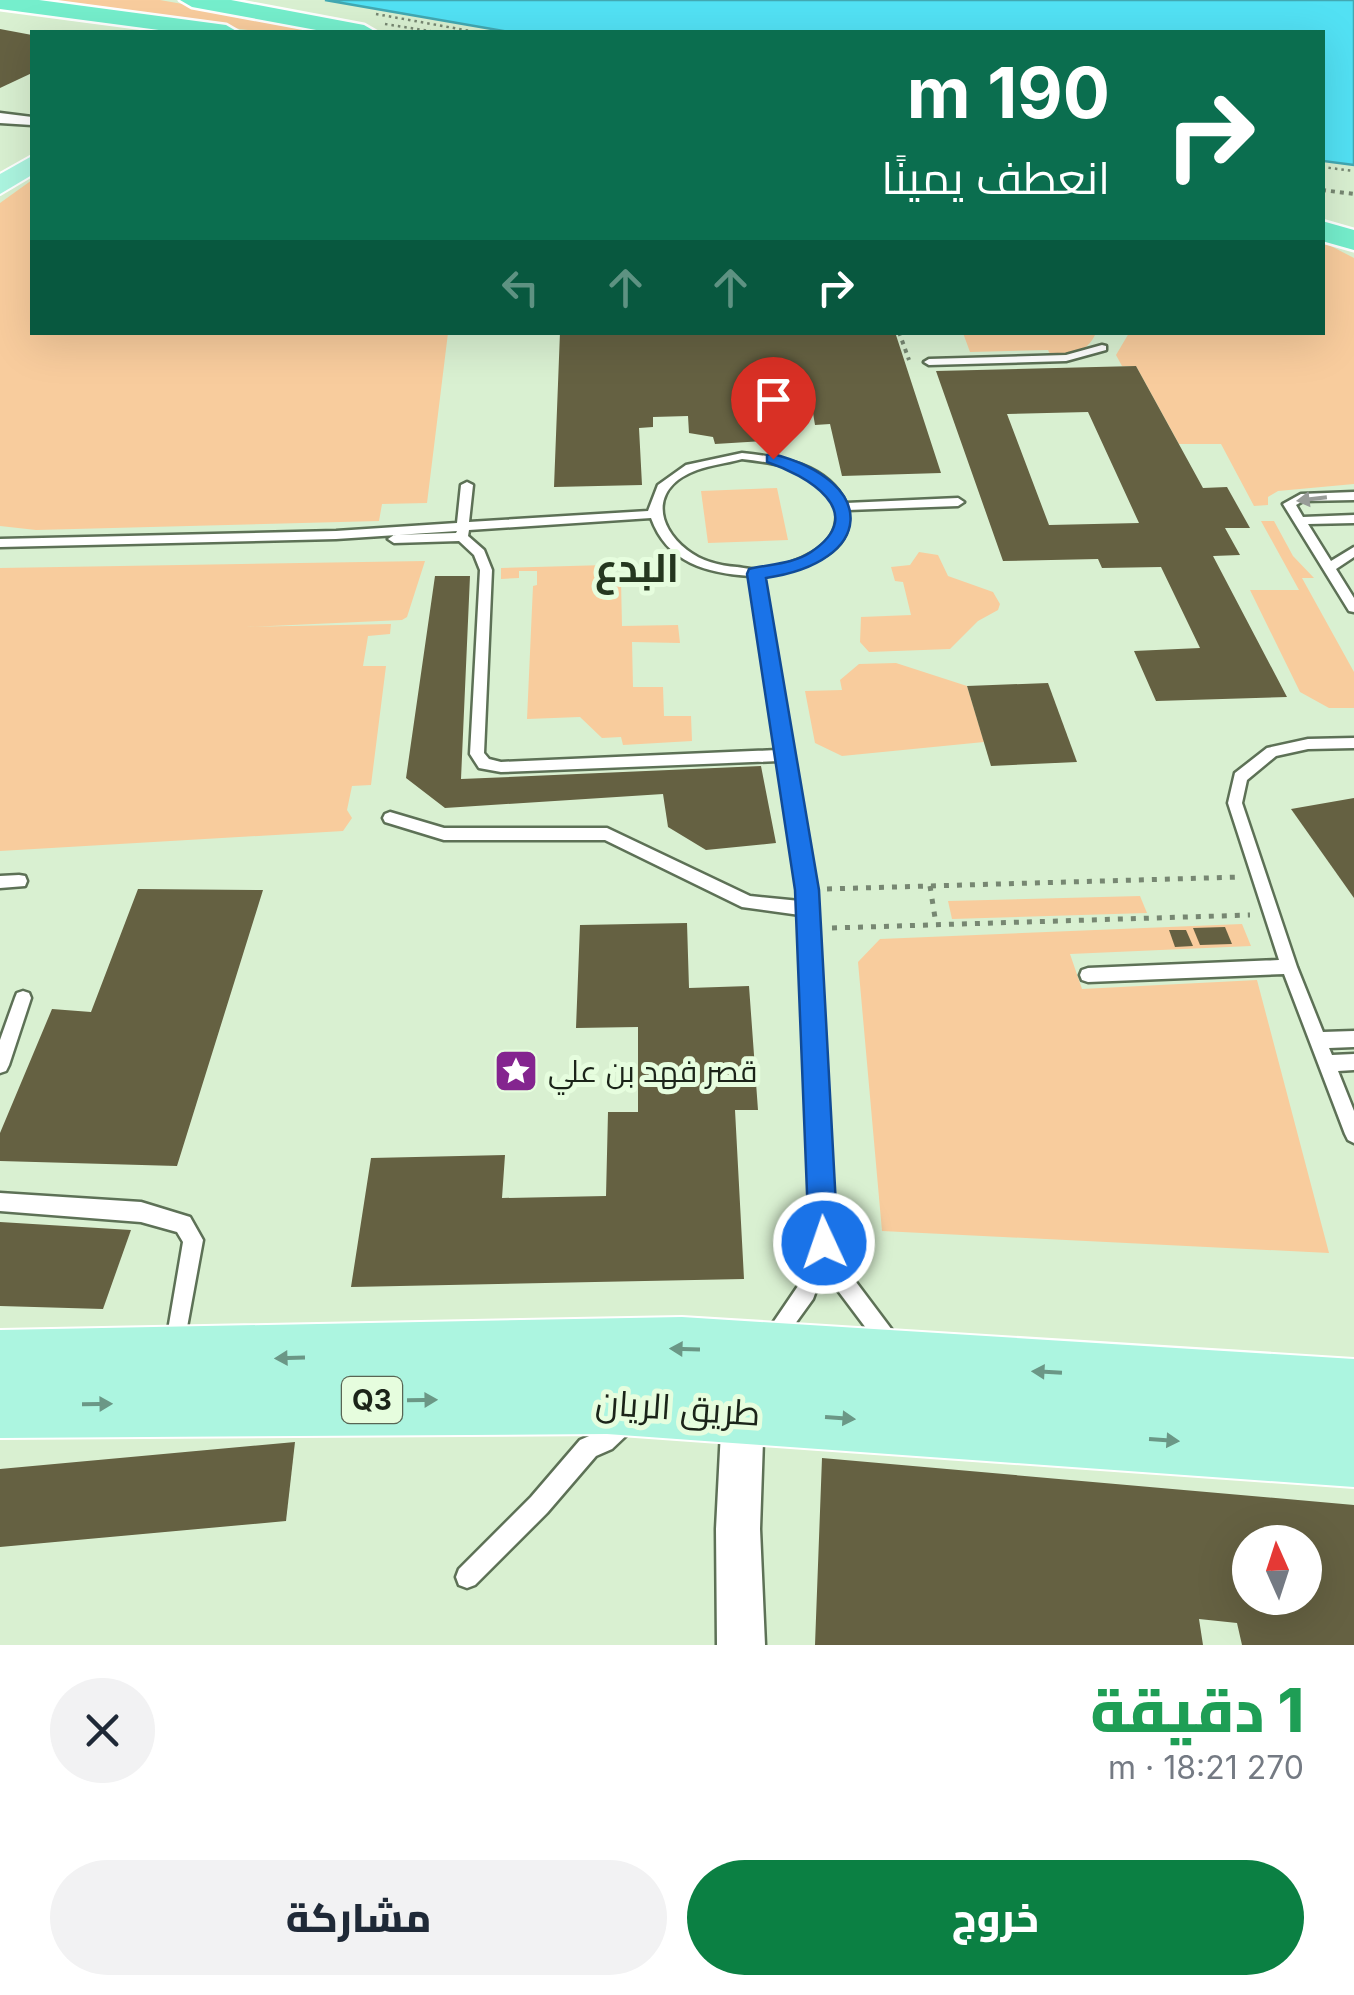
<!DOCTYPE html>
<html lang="ar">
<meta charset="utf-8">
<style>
body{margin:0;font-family:Inter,Cairo,sans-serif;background:#f2f2f3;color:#1f2937;direction:rtl;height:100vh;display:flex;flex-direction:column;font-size:38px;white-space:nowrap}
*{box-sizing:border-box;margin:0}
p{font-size:32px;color:#747a83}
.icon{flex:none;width:55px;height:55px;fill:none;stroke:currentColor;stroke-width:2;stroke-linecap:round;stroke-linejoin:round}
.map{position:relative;height:1645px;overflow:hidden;direction:ltr}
.drawer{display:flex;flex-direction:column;background:#fff;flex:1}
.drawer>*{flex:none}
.guide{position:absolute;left:30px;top:30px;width:1295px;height:305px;border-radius:0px;box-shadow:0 10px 40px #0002;direction:rtl;background:#0b6e4f;color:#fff;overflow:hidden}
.needle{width:65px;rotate:357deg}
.fabs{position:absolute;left:1232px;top:1525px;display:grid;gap:20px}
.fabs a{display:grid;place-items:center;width:90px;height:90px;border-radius:50%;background:#fff;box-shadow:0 10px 40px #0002;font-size:50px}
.pin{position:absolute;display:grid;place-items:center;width:85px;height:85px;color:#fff;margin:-102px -42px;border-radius:50% 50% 50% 0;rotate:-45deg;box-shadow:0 0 10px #0007}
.pin .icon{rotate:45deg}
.me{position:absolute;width:110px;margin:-55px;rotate:357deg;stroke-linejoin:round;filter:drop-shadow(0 0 8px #0008)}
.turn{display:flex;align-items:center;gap:35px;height:210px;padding:0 50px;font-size:45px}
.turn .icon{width:130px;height:130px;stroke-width:2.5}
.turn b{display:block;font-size:70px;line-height:85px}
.lanes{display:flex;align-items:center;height:95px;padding:0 50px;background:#0003;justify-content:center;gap:50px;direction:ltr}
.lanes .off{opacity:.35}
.round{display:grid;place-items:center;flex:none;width:105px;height:105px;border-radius:52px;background:#f2f2f3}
.headline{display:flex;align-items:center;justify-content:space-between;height:170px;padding:0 50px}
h1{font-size:60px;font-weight:800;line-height:75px;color:#1e9e55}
.cta{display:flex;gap:20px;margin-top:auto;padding:20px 50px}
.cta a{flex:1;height:115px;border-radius:60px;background:#0b8043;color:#fff;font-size:40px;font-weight:800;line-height:115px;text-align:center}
.cta a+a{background:#f2f2f3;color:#1f2937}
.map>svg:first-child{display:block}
.green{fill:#f8cc9d}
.water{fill:#52e1f4;stroke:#42a8b2;stroke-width:2.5}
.building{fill:#656142;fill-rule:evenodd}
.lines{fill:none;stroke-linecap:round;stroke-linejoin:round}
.lane-casing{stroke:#5d7156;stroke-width:5}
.street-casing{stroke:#5d7156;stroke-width:5}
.primary-casing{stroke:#fff;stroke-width:4}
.highway-casing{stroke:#fff;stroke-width:5}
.path-far2{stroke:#778772;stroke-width:2.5;stroke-dasharray:2.5 4;stroke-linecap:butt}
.path-far1{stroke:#778772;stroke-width:4;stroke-dasharray:4 5;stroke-linecap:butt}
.path{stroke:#778772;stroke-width:5;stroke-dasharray:5 8;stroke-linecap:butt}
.lane{fill:#fff;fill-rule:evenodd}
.street{fill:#fff;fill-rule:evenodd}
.primary{fill:#acf5e0;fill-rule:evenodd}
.highway{fill:#75eecc;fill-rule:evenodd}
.oneway{fill:#989c98}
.oneway2{fill:#6b9786}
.route{fill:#1a73e8;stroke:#114b97;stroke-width:2.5}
.labels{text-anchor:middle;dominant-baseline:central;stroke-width:10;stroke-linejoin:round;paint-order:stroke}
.shield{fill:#e6fdde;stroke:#586554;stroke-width:2.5}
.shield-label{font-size:28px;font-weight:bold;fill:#1b2419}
.poi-label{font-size:30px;fill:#1b2419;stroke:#e6fdde;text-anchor:start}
.near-street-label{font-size:35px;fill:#1b2419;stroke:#e6fdde}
.district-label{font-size:40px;font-weight:bold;fill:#25371f;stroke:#e6fdde}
</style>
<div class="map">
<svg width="1354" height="1645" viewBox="0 0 1354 1645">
<rect width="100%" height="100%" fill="#d9f0d1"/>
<g class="green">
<path d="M 12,0 L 160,0 L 340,32 L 263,32 Z"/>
<path d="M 32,180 L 32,332 L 448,333 L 427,503 L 382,504 L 379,521 L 36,530 L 0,526 L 0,203 Z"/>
<path d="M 1323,242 L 1354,258 L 1354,484 L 1278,491 L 1268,497 L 1268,505 L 1254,506 L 1221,444 L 1179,444 L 1136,366 L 1122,366 L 1116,355 L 1129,333 L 1322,332 Z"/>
<path d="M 963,333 L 1096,333 C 1086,354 1074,353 1051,356 L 1048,350 L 970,352 Z"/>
<path d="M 777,488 L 788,540 L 708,543 L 701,491 Z"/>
<path d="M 1261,521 L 1274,521 L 1293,556 L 1314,578 L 1302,578 L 1354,672 L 1354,708 L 1329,708 L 1300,692 L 1250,590 L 1299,590 Z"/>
<path d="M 919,552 L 938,555 L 948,576 L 993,592 L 1000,604 L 998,610 L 978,621 L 950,649 L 869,652 L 860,642 L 861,617 L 911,615 L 903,582 L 895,581 L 891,567 L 910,565 Z"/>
<path d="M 425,561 L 407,617 L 402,620 L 246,627 L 391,624 L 390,634 L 368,636 L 363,666 L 386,666 L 371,785 L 352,786 L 347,810 L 352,818 L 343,831 L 0,851 L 0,568 Z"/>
<path d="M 606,565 L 608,580 L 621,581 L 622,626 L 678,625 L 680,643 L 632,642 L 633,687 L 663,687 L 664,716 L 691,716 L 692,741 L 623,745 L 621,737 L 602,738 L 580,717 L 527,719 L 533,586 L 537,585 L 537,571 L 519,571 L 519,578 L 501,579 L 501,568 Z"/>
<path d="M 896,663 L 967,686 L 984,742 L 842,756 L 815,743 L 805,691 L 842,690 L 840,680 L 859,664 Z"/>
<path d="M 1140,896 L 1147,913 L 952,919 L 948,901 Z"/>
<path d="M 1242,924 L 1251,946 L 1070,954 L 1082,989 L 1257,980 L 1329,1253 L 882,1231 L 858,962 L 880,939 Z"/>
</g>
<path class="water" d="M 325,0 L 1354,0 L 1354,165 L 1323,161 L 1322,32 L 509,32 Z"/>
<g class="building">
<path d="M 0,29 L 32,35 L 32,73 L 0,88 Z"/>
<path d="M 560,332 L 895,332 L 941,473 L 842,476 L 830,424 L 815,425 L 813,413 L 784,414 L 787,430 L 763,435 L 765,441 L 715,444 L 713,437 L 689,433 L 688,416 L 653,417 L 653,427 L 639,428 L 642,485 L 554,487 Z"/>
<path d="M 1136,366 L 1203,488 L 1227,487 L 1250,528 L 1225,528 L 1240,555 L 1213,556 L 1287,697 L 1156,701 L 1134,651 L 1200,648 L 1161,567 L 1102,568 L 1098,559 L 1003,561 L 936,371 ZM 1088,412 L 1139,523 L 1049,525 L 1007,414 Z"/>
<path d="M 435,576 L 470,576 L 461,779 L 761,766 L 776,843 L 706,850 L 668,827 L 663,794 L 445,808 L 406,778 Z"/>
<path d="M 1048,683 L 1077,762 L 991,766 L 967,686 Z"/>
<path d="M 1354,798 L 1354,898 L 1291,809 Z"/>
<path d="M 138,889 L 263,890 L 177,1166 L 0,1161 L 0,1133 L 52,1009 L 91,1012 Z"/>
<path d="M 687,923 L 689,988 L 749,986 L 758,1110 L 735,1110 L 744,1279 L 351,1287 L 371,1158 L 505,1155 L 502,1198 L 606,1196 L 608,1112 L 638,1112 L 638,1027 L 576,1028 L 580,925 Z"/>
<path d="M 1225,927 L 1232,944 L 1200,945 L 1193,928 Z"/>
<path d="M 1169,930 L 1186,930 L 1193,946 L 1175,947 Z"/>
<path d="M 0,1222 L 131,1230 L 103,1309 L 0,1306 Z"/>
<path d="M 295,1442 L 286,1521 L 0,1547 L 0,1469 Z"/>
<path d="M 822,1458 L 1354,1505 L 1354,1645 L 1242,1645 L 1237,1623 L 1199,1619 L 1203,1645 L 815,1645 ZM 1250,1542 L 1305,1542 L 1305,1598 L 1250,1598 Z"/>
</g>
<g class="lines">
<defs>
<g id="lane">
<path d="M 1102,345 L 1106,346 L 1106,350 L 1066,361 L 929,365 L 924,362 L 929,359 L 1066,355 Z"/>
<path d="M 742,453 C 782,457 827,464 846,503 L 958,498 L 964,502 L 958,506 L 848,510 C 856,558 796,568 763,577 L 815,890 L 834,1242 L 850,1274 L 895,1334 L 898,1341 L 895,1348 L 888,1351 L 881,1348 L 836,1288 L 825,1266 L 813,1299 L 779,1346 L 772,1349 L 765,1346 L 762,1339 L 798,1286 L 814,1243 L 800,915 L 742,907 L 605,840 L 444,840 L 385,822 L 383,818 L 385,814 L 390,812 L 444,828 L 607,828 L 750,896 L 800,901 L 779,761 L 501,772 L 479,768 L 470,754 L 480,570 L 474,555 L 459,541 L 394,543 L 388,539 L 394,535 L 456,533 L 457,531 L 336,539 L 0,547 L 0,539 L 336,531 L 457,523 L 461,485 L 467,482 L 473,485 L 469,522 L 648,511 L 658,485 L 686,465 ZM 742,459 C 767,462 794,465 815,480 C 827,487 834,498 836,510 C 842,549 791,566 760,569 C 753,570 745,568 737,567 C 720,566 701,561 687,550 C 653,523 653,486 697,470 C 711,465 727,463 742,459 ZM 651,518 C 667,563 707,573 750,576 L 777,750 L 501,762 L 489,759 L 484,753 L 492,570 L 484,550 L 468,536 L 469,530 Z"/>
<path d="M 1354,492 L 1354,500 L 1303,501 L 1296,505 L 1303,517 L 1354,515 L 1354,523 L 1308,524 L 1331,561 L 1354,547 L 1354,557 L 1336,569 L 1354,598 L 1354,612 L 1349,611 L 1283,504 L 1301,494 Z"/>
<path d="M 1354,738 L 1354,748 L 1308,749 L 1276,756 L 1247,780 L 1242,803 L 1297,967 L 1323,1032 L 1354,1031 L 1354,1047 L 1329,1048 L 1332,1055 L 1354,1054 L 1354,1070 L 1338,1071 L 1354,1111 L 1354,1143 L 1348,1140 L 1345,1134 L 1284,974 L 1088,982 L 1082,980 L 1080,975 L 1082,970 L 1088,968 L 1279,960 L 1228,803 L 1235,773 L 1267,748 L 1308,739 Z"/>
<path d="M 19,875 L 25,876 L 27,881 L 25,886 L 0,888 L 0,876 Z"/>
<path d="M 23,991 L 29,993 L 31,998 L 9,1065 L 6,1071 L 0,1073 L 0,1040 L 15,998 L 17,993 Z"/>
<path d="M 0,1193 L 141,1202 L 190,1217 L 203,1240 L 183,1349 L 176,1352 L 169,1349 L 166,1342 L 183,1242 L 177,1232 L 141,1222 L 0,1211 Z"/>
<path d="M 624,1411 L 632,1414 L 635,1422 L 632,1430 L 612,1449 L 596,1456 L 547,1513 L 475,1585 L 467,1588 L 459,1585 L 456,1577 L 459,1569 L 531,1497 L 580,1440 L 596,1433 L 616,1414 Z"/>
</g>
<g id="street">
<path d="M 0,113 L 32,117 L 32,125 L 0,123 Z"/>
<path d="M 743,1390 L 758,1396 L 764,1411 L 760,1529 L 765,1645 L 717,1645 L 716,1529 L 722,1411 L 728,1396 Z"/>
</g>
<g id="primary">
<path d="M 32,156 L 32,175 L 0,194 L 0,174 Z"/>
<path d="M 682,1317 L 1354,1359 L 1354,1487 L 607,1434 L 0,1438 L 0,1330 Z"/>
</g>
<g id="highway">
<path d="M 0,0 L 39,0 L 226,25 L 238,32 L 174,32 L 0,9 Z"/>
<path d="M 180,0 L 231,0 L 364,25 L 376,32 L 327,32 L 192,7 Z"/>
<path d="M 1322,221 L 1354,230 L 1354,250 L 1322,241 Z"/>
</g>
</defs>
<use href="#lane" class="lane-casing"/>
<use href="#street" class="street-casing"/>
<use href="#primary" class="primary-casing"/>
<use href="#highway" class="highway-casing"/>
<g class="path-far2">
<path d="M 376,14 L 476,32"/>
<path d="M 385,24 L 436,32"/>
<path d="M 1322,167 L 1354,171"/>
</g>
<g class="path-far1">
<path d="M 1322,190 L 1354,194"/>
<path d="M 899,332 L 909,360"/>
</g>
<g class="path">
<path d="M 930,886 L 936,924"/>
<path d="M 827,889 L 1240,877"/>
<path d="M 832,928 L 1250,915"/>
</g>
<use href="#lane" class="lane"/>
<use href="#street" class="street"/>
<use href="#primary" class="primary"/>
<use href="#highway" class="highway"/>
</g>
<defs><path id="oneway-solid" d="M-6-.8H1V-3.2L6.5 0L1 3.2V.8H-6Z" transform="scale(2.5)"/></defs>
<use class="oneway" href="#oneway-solid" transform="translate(1312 499) rotate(173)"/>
<g class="oneway2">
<use href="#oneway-solid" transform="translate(685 1349) rotate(-178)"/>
<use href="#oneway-solid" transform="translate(290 1358) rotate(178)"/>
<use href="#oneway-solid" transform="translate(1047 1372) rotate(-177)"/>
<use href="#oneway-solid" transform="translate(422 1400) rotate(-1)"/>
<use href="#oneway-solid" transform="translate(97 1404) rotate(-1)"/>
<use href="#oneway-solid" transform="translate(840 1418) rotate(4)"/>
<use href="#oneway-solid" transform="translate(1164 1440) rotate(4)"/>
</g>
<path class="route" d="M 773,454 C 880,482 875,562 766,578 L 819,890 L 838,1243 L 834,1253 L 824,1258 L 813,1253 L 809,1243 L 795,890 L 747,574 L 749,569 C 770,564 793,564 811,552 C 871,512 806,475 767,462 L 767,455 Z"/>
<defs>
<symbol id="sight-square" viewBox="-11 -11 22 22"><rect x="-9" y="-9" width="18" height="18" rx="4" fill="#84258f" stroke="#e6fdde"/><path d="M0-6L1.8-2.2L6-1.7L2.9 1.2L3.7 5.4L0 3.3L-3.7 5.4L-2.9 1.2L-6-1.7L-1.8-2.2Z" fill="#fff"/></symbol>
</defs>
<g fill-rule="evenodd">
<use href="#sight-square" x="491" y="1046" width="50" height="50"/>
</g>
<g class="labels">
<rect class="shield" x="342" y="1377" width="60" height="46" rx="8"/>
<g class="shield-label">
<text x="372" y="1400">Q3</text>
</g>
<g class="poi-label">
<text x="548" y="1071">قصر فهد بن علي</text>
</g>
<g class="near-street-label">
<text transform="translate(678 1407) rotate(4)">طريق الريان</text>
</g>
<g class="district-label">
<text x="637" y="567">البدع</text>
</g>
</g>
</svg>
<div class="fabs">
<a><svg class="needle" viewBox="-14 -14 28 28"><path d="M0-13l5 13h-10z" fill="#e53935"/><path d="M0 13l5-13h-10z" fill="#747a83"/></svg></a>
</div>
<div class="pin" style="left:773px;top:459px;background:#d93025"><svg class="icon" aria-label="arrive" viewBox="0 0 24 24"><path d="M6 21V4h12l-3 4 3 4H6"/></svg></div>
<svg class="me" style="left:824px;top:1243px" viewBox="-20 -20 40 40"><circle r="17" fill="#1a73e8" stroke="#fff" stroke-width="3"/><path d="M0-11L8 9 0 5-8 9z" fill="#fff"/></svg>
<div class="guide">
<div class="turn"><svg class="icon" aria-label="right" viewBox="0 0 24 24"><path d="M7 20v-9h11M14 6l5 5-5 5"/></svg><div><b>190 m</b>انعطف يمينًا</div></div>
<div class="lanes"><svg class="icon off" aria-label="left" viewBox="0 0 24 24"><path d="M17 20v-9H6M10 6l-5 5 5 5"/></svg><svg class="icon off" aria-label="ahead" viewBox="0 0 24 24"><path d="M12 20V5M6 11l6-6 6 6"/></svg><svg class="icon off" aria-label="ahead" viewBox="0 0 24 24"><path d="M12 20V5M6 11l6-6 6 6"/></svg><svg class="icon" aria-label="right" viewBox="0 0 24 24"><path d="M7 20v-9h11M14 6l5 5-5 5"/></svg></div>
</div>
</div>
<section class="drawer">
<div class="headline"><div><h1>1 دقيقة</h1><p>270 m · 18:21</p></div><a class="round"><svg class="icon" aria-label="close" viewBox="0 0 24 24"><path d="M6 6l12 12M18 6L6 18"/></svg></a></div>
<div class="cta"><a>خروج</a><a>مشاركة</a></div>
</section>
